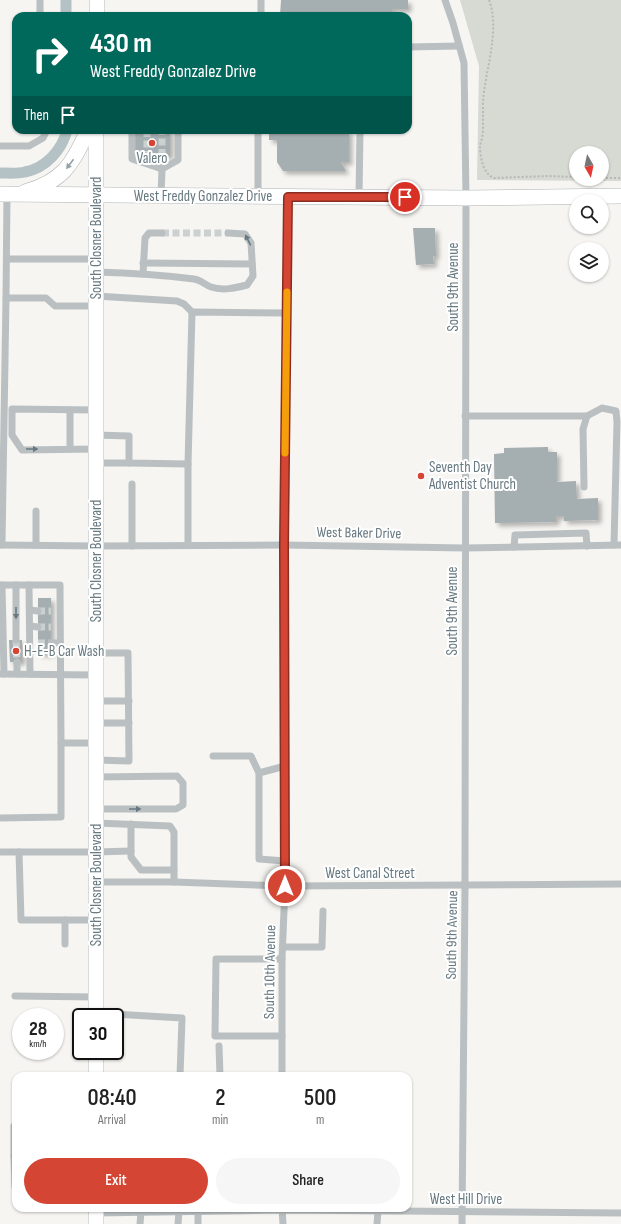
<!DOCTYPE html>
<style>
body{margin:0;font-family:"Sofia Sans Condensed",sans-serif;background:#f6f6f6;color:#222;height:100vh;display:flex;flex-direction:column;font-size:15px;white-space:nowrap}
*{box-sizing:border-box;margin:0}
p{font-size:13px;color:#767676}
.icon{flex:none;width:22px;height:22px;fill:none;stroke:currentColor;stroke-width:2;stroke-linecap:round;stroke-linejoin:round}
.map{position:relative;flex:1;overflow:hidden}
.drawer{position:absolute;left:12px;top:1072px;width:400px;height:140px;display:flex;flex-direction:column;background:#fff;border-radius:12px;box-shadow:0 1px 3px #0004}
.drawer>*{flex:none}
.banner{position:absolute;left:12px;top:12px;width:400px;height:122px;border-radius:12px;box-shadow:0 1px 3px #0004;background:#00695c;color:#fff;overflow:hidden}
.needle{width:26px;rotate:171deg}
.controls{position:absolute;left:569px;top:146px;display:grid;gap:8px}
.controls a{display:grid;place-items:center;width:40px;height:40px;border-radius:50%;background:#fff;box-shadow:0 1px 3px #0004;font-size:20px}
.speed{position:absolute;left:12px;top:1008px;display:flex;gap:8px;font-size:20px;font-weight:700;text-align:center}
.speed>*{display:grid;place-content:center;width:52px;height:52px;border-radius:50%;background:#fff;box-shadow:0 1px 3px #0004;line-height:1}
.speed small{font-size:10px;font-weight:400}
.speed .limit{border:2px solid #111;border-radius:6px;background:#fff;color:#111}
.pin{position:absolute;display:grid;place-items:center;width:34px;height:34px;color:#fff;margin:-17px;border:2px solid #fff;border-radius:50%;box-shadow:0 1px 4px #0007}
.me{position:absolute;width:44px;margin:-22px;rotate:0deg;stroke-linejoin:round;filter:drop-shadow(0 0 3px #0008)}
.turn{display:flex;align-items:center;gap:14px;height:84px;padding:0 12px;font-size:18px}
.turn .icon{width:52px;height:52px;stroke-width:2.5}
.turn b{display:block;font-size:28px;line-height:34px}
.then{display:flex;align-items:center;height:38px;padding:0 12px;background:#0003;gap:8px;font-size:15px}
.eta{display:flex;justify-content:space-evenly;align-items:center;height:68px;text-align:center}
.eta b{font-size:24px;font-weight:600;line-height:28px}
.cta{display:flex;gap:8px;margin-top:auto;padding:8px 12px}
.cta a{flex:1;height:46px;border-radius:24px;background:#d54533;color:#fff;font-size:16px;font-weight:600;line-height:46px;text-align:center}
.cta a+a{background:#f6f6f6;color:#222}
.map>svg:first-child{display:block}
.green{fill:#d6dad2;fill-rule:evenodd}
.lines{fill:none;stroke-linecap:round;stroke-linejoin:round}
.canal{stroke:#b5c2c5;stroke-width:11}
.building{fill:#a5aeb1;filter:url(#shadow)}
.minor-tunnel{stroke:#cbd0d0;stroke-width:7;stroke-dasharray:7 3.5;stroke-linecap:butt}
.major-casing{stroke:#aeb4b7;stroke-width:16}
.path{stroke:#b5b9bb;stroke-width:2;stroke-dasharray:2 2;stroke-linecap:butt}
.minor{stroke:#bac0c2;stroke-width:7}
.major{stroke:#fff;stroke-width:15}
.oneway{fill:#95a1a7}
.oneway2{fill:#677981}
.route-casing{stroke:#8a2d21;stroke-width:10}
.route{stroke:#d54533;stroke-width:7}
.slow{stroke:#f59e0b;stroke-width:7}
.poi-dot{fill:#d54533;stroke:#fff;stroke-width:1.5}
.labels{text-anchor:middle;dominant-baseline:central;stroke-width:4;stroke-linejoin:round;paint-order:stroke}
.poi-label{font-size:15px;fill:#677981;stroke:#fff;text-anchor:start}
.street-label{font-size:15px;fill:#677981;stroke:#fff}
</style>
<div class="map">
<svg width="621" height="1224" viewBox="0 0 621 1224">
<defs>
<filter id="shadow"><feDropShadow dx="3.5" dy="3.5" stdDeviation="2" flood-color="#0004"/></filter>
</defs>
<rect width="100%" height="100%" fill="#f6f5f2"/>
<path class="green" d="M 460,0 L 621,0 L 621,181 L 477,180 L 479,66 ZM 576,153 L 602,153 L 602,179 L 576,179 Z"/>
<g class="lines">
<g class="canal">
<path d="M 66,0 L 66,16"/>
<path d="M 0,173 C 8,173 17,174 25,172 C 46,168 62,150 67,130"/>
</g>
</g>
<g class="building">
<path d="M 281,0 L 408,0 L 408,9 L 392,9 L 392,16 L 280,16 Z"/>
<rect x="134" y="130" width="36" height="26"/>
<path d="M 269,130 L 349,130 L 349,162 L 341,162 L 346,171 L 283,171 L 277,162 L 277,140 L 269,140 Z"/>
<path d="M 413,228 L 435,228 L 436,256 L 433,256 L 434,264 L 416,265 Z"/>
<path d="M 548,447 L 548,452 L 557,452 L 557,482 L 576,481 L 577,499 L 598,498 L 598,520 L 564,521 L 564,516 L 556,516 L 556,522 L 495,523 L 494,454 L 504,453 L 504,448 Z"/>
<path d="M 38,598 L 51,598 L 51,654 L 38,653 Z"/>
<path d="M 9,640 L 22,640 L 22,662 L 10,662 Z"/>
</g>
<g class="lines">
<g class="minor-tunnel">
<path d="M 147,130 L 147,156"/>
<path d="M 162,156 L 162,130"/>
<path d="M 162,233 L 228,233"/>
<path d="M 38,611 L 51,611"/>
<path d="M 38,627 L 51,627"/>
<path d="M 16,640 L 17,662"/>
<path d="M 38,643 L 51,643"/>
</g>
<defs>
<g id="major">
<path d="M 97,16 L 97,0"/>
<path d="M 25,192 C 63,181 72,165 88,130"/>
<path d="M 0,194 L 466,198 L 621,196"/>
<path d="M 96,1017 L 96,130"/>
<path d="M 96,1076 L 96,1051"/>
<path d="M 96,1224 L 96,1208"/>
</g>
</defs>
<use href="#major" class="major-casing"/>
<g class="path">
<path d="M 489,0 C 494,13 494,29 492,43 C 490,63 484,83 483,103 C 483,113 483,122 483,131 C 483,136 481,141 480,146 C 480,157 483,174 494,178 L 548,176 L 576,177"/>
<path d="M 602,178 L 621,178"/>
</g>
<g class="minor">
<path d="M 445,0 L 453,23 L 464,63 L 466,198 L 465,886 L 462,1224"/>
<path d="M 40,16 L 40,0"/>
<path d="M 261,16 L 261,0"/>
<path d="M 408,47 L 459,46"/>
<path d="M 132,130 L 132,159 L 162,169"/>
<path d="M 0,146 L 29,146 L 43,138 L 47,130"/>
<path d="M 147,156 L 158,166"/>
<path d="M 162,169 L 162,156"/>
<path d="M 7,194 L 6,298 L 46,298 L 55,306 L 96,306"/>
<path d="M 161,196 L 162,169 L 178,160 L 178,130"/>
<path d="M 258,196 L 258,130"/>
<path d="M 359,197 L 360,130"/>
<path d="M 7,259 L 96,259"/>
<path d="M 143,263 L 252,264"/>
<path d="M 96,272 C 129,273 162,275 194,279 C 201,280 205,285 211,287 C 223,291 235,288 247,285 L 253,276 L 251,243 L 245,234 L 228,233"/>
<path d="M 143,274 L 145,238 L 149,233 L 162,233"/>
<path d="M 96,296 L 177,301 L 184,304 L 192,312"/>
<path d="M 70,410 L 70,449"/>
<path d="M 465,416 L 587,416 L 602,408 L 616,411 L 617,422 L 614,545"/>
<path d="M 96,435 L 129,436 L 129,463 L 188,464"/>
<path d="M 96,449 L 22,450 L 12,435 L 12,409 L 96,410"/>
<path d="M 96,463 L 129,463"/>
<path d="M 584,487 L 583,429 L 587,416"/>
<path d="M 0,545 L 96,546 L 284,545 L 465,548 L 621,545"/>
<path d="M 2,545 L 6,298"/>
<path d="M 36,545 L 36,511"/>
<path d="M 188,545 L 188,464 L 192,312 L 287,313"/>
<path d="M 132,546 L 132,484"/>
<path d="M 514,547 L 515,535 L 586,533 L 587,546"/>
<path d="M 0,585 L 60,585 L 61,743 L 96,743"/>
<path d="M 2,585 L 4,674"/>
<path d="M 16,585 L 16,640"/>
<path d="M 29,585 L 30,674"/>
<path d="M 30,610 L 38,611"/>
<path d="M 30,626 L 38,627"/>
<path d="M 51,643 L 60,643"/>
<path d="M 17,662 L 17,674"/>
<path d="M 0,674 L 96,675"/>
<path d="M 96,701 L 129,701"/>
<path d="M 96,723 L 129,723"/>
<path d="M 213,756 L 251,756 L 259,773"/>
<path d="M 96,760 L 129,761 L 128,653 L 96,653"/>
<path d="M 285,766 L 259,773 L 259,859 L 285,861"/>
<path d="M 96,809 L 176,809 L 183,805 L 183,783 L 177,776 L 96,777"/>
<path d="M 0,818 L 61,817 L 61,743"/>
<path d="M 96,823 L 170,826 L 174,832 L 174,882"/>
<path d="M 131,824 L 131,857 L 141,870 L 174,870"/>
<path d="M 0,852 L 96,852 L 131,851"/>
<path d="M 19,852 L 21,920 L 96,920"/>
<path d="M 96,882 L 174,882 L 285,886 L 621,884"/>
<path d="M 65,944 L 65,920"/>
<path d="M 283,947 L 322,947 L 323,911"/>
<path d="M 282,959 L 216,959 L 215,1036 L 282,1036"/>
<path d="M 15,996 L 96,997"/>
<path d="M 96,1013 L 182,1018 L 180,1076"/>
<path d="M 219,1046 L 220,1076"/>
<path d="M 96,1076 L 127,1076"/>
<path d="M 282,1076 L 282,959 L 285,886 L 284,545 L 288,197"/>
<path d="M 16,1126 L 14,1126 L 14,1156 L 16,1156"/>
<path d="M 14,1156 L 15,1187 L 16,1187"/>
<path d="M 282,1208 L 283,1224"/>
<path d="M 96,1213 L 282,1210 L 621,1213"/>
<path d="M 140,1224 L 141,1212"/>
<path d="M 178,1224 L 179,1211"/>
<path d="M 198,1224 L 198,1208"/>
<path d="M 377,1224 L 378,1211"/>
</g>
<use href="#major" class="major"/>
</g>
<defs><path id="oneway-solid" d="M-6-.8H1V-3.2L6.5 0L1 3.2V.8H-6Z"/></defs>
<use class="oneway" href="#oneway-solid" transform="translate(70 164) rotate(127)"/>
<g class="oneway2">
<use href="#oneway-solid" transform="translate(248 240) rotate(-116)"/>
<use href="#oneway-solid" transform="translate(32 449)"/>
<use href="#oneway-solid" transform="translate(16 613) rotate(90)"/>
<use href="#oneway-solid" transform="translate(135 809)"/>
</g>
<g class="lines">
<defs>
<path id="route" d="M 285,886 L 284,545 L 288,197 L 405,197"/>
</defs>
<use href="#route" class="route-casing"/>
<use href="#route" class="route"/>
<path class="slow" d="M 285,453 L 287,292"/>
</g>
<g class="poi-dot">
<circle cx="152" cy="143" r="4"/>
<circle cx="421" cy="476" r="4"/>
<circle cx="16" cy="651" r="4"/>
</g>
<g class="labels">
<g class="poi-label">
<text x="152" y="158" text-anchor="middle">Valero</text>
<text x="429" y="467">Seventh Day<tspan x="429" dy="17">Adventist Church</tspan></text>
<text x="24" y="651">H-E-B Car Wash</text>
</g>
<g class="street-label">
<text x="203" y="196">West Freddy Gonzalez Drive</text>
<text transform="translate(96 238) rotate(-90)">South Closner Boulevard</text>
<text transform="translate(453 287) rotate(-90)">South 9th Avenue</text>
<text transform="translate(359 533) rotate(1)">West Baker Drive</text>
<text transform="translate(96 561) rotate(-90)">South Closner Boulevard</text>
<text transform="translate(452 611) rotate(-90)">South 9th Avenue</text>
<text x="370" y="873">West Canal Street</text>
<text transform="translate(96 885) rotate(-90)">South Closner Boulevard</text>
<text transform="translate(452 935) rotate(-89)">South 9th Avenue</text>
<text transform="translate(270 972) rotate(-89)">South 10th Avenue</text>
<text x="466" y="1199">West Hill Drive</text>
</g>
</g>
</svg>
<div class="controls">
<a><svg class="needle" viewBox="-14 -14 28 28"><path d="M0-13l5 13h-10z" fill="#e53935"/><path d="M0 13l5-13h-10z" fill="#767676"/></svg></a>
<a><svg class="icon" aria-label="search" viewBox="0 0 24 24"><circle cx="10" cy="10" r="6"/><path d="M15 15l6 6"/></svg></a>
<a><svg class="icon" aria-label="layers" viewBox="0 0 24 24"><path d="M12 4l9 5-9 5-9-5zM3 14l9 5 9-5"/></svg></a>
</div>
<div class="speed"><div>28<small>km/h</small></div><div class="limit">30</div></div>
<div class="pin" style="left:405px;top:197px;background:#d93025"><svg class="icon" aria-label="arrive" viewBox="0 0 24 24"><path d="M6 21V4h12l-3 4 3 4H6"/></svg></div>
<svg class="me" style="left:285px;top:886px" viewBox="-20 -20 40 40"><circle r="17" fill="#d54533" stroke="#fff" stroke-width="3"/><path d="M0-11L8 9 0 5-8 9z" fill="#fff"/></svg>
<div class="banner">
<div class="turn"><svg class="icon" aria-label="right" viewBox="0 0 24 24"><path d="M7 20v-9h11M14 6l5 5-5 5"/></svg><div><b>430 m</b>West Freddy Gonzalez Drive</div></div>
<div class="then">Then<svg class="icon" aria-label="arrive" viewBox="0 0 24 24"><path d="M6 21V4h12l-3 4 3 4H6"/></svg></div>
</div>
<section class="drawer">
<div class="eta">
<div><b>08:40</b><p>Arrival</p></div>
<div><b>2</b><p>min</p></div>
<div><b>500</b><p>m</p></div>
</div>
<div class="cta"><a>Exit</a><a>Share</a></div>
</section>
</div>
